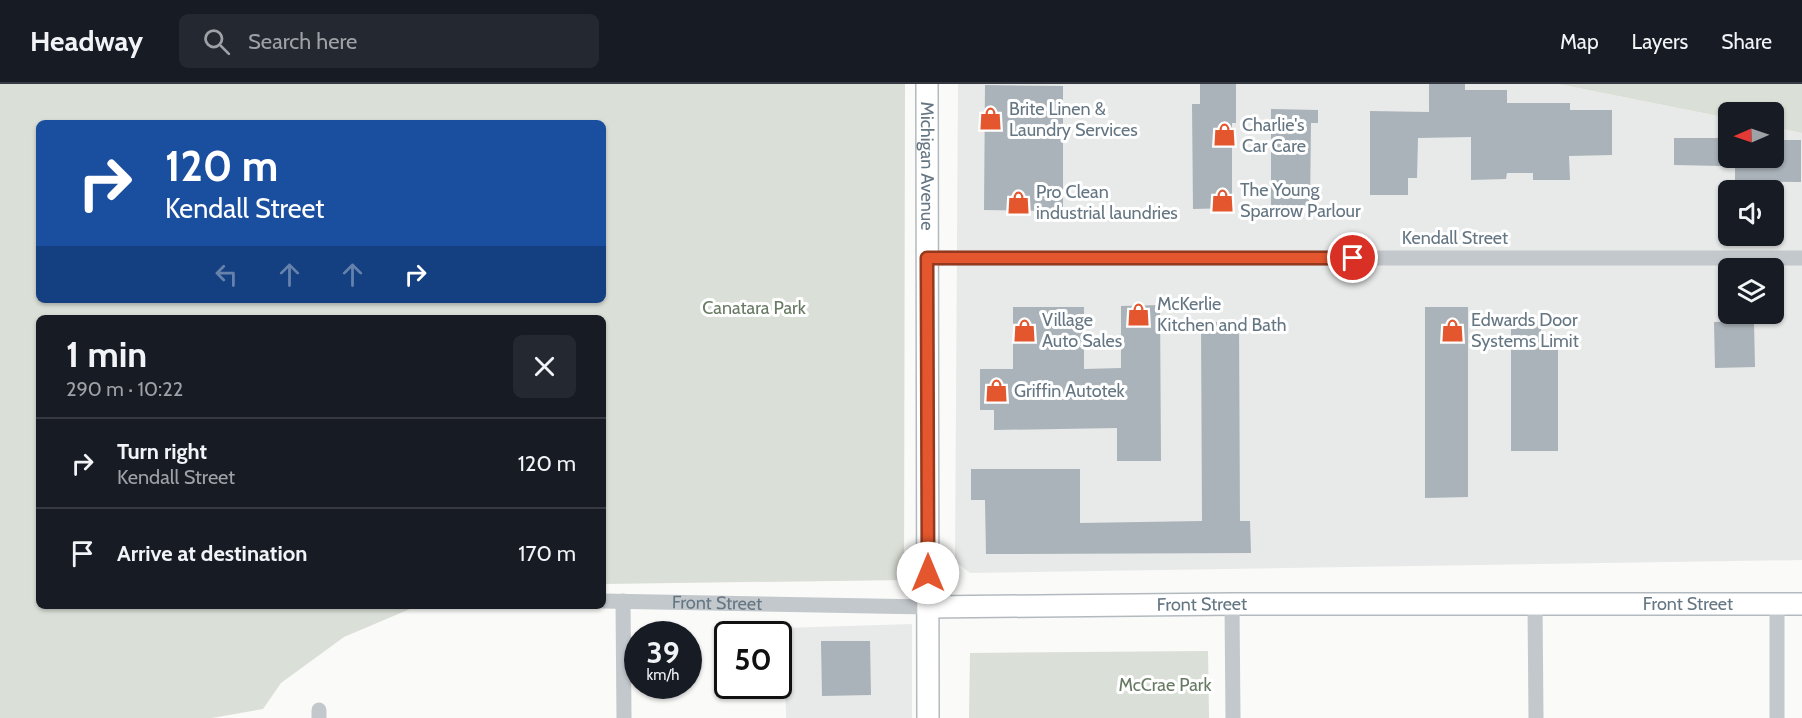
<!DOCTYPE html>
<meta charset="utf-8">
<style>
body{margin:0;font-family:Cabin,sans-serif;background:#242831;color:#f1f3f6;height:100vh;display:flex;flex-direction:column;font-size:22px;white-space:nowrap}
*{box-sizing:border-box;margin:0}
p{font-size:20px;color:#9ea1a6}
.icon{flex:none;width:33px;height:33px;fill:none;stroke:currentColor;stroke-width:2;stroke-linecap:round;stroke-linejoin:round}
.map{position:relative;flex:1;overflow:hidden}
.panel{position:absolute;left:36px;top:231px;width:570px;height:294px;display:flex;flex-direction:column;background:#171b24;border-radius:9px;box-shadow:0 2px 4px #0004}
.panel>*{flex:none}
.top-card{position:absolute;left:36px;top:36px;width:570px;height:183px;border-radius:9px;box-shadow:0 2px 4px #0004;background:#1a4fa0;color:#fff;overflow:hidden}
.needle{width:39px;rotate:268deg}
.fabs{position:absolute;left:1718px;top:18px;display:grid;gap:12px}
.fabs a{display:grid;place-items:center;width:66px;height:66px;border-radius:9px;background:#171b24;box-shadow:0 2px 4px #0004;font-size:30px}
.speed{position:absolute;left:624px;top:537px;display:flex;gap:12px;font-size:30px;font-weight:700;text-align:center}
.speed>*{display:grid;place-content:center;width:78px;height:78px;border-radius:50%;background:#171b24;box-shadow:0 2px 4px #0004;line-height:1}
.speed small{font-size:15px;font-weight:400}
.speed .limit{border:3px solid #111;border-radius:9px;background:#fff;color:#111}
.pin{position:absolute;display:grid;place-items:center;width:51px;height:51px;color:#fff;margin:-26px;border:3px solid #fff;border-radius:50%;box-shadow:0 2px 6px #0007}
.me{position:absolute;width:66px;margin:-33px;rotate:0deg;stroke-linejoin:round;filter:drop-shadow(0 0 4px #0008)}
.turn{display:flex;align-items:center;gap:21px;height:126px;padding:0 30px;font-size:27px}
.turn .icon{width:78px;height:78px;stroke-width:2.5}
.turn b{display:block;font-size:42px;line-height:51px}
.lanes{display:flex;align-items:center;height:57px;padding:0 30px;background:#0003;justify-content:center;gap:30px;direction:ltr}
.lanes .off{opacity:.35}
.round{display:grid;place-items:center;flex:none;width:63px;height:63px;border-radius:9px;background:#242831}
.headline{display:flex;align-items:center;justify-content:space-between;height:102px;padding:0 30px}
h1{font-size:36px;font-weight:800;line-height:45px}
ul{padding:0;list-style:none}
li{display:flex;align-items:center;gap:18px;height:90px;padding:0 30px;border-top:2px solid #363941}
li div{flex:1}
li b{display:block;font-size:22px}
li em{font-style:normal}
header{display:flex;align-items:center;gap:36px;box-sizing:border-box;height:84px;padding:0 30px;background:#171b24;border-bottom:2px solid #363941}
header strong{font-size:28px}
nav{display:flex;gap:33px;margin-inline-start:auto;font-size:21px}
.search{width:420px;height:54px;background:#242831;display:flex;align-items:center;gap:15px;box-sizing:border-box;padding:0 21px;border-radius:9px;color:#9ea1a6;font-size:22px}
.map>svg:first-child{display:block}
.built{fill:#e8e9e9;fill-rule:evenodd}
.green{fill:#dadfd7;fill-rule:evenodd}
.building{fill:#aab3b9}
.lines{fill:none;stroke-linecap:round;stroke-linejoin:round}
.secondary-casing{stroke:#b3babf;stroke-width:24}
.street{stroke:#c3c8cc;stroke-width:15}
.secondary{stroke:#fff;stroke-width:21}
.route-casing{stroke:#94391e;stroke-width:15}
.route{stroke:#e4572e;stroke-width:10}
.labels{text-anchor:middle;dominant-baseline:central;stroke-width:6;stroke-linejoin:round;paint-order:stroke}
.poi-label{font-size:18px;fill:#657683;stroke:#fff;text-anchor:start}
.street-label{font-size:18px;fill:#657683;stroke:#fff}
.park-label{font-size:18px;fill:#687a64;stroke:#fff}
</style>
<header>
<strong>Headway</strong>
<div class="search"><svg class="icon" aria-label="search" viewBox="0 0 24 24"><circle cx="10" cy="10" r="6"/><path d="M15 15l6 6"/></svg>Search here</div>
<nav><a>Map</a><a>Layers</a><a>Share</a></nav>
</header>
<div class="map">
<svg width="1802" height="634" viewBox="0 0 1802 634">
<rect width="100%" height="100%" fill="#fafaf8"/>
<g class="built">
<path d="M 958,0 L 1558,0 L 1728,34 L 1728,74 L 1773,74 L 1773,43 L 1802,49 L 1802,476 L 970,489 L 955,477 ZM 1728,106 L 1773,106 L 1773,152 L 1728,152 ZM 1728,184 L 1773,184 L 1773,230 L 1728,230 Z"/>
<path d="M 912,540 L 912,634 L 786,634 L 784,544 Z"/>
</g>
<g class="green">
<path d="M 0,0 L 905,0 L 904,496 L 603,500 L 603,234 L 39,234 L 39,522 L 417,522 L 344,553 L 281,599 L 263,625 L 212,634 L 0,634 ZM 39,39 L 603,39 L 603,216 L 39,216 Z"/>
<path d="M 1558,0 L 1802,0 L 1802,49 L 1773,43 L 1773,28 L 1728,28 L 1728,34 Z"/>
<path d="M 1208,567 L 1209,634 L 969,634 L 970,569 Z"/>
</g>
<g class="building">
<path d="M 1200,0 L 1236,0 L 1236,39 L 1232,39 L 1232,124 L 1193,125 L 1192,20 L 1200,20 Z"/>
<path d="M 1429,0 L 1465,0 L 1465,6 L 1507,6 L 1507,19 L 1570,19 L 1570,26 L 1612,26 L 1612,71 L 1569,72 L 1570,96 L 1533,96 L 1533,89 L 1507,89 L 1506,95 L 1471,96 L 1471,53 L 1418,54 L 1417,94 L 1408,94 L 1408,111 L 1370,111 L 1370,27 L 1429,28 Z"/>
<path d="M 985,1 L 1063,2 L 1063,127 L 984,126 Z"/>
<path d="M 1271,25 L 1318,26 L 1318,39 L 1311,39 L 1310,125 L 1271,125 Z"/>
<path d="M 1674,54 L 1723,54 L 1723,82 L 1674,81 Z"/>
<path d="M 1778,56 L 1801,56 L 1801,98 L 1735,97 L 1735,74 L 1773,74 L 1773,59 L 1778,59 Z"/>
<path d="M 1160,221 L 1161,377 L 1117,377 L 1117,344 L 994,346 L 994,326 L 980,326 L 980,285 L 1013,285 L 1013,223 L 1084,223 L 1084,285 L 1121,284 L 1121,222 Z"/>
<path d="M 1425,223 L 1468,223 L 1468,413 L 1425,414 Z"/>
<path d="M 1511,237 L 1541,237 L 1541,263 L 1558,263 L 1558,367 L 1511,367 Z"/>
<path d="M 1754,237 L 1755,283 L 1715,284 L 1714,238 Z"/>
<path d="M 1201,238 L 1239,238 L 1240,437 L 1250,437 L 1251,469 L 986,470 L 985,416 L 971,416 L 971,385 L 1080,385 L 1080,439 L 1202,437 Z"/>
<path d="M 821,557 L 870,557 L 871,611 L 822,612 Z"/>
</g>
<g class="lines">
<defs>
<g id="secondary">
<path id="s2" d="M 927,0 L 928,634"/>
<path id="s3" d="M 928,523 L 1232,520 L 1802,520"/>
</g>
</defs>
<use href="#secondary" class="secondary-casing"/>
<g class="street">
<path d="M 927,174 L 1802,174"/>
<path id="s1" d="M 603,517 L 928,523"/>
<path d="M 623,517 L 624,634"/>
<path d="M 1232,520 L 1233,634"/>
<path d="M 1535,520 L 1536,634"/>
<path d="M 1777,520 L 1777,634"/>
<path d="M 319,626 L 319,634"/>
</g>
<use href="#secondary" class="secondary"/>
</g>
<g class="lines">
<defs>
<path id="route" d="M 928,489 L 927,174 L 1353,174"/>
</defs>
<use href="#route" class="route-casing"/>
<use href="#route" class="route"/>
</g>
<defs>
<symbol id="shop-bare" viewBox="-9 -9 18 18"><path d="M-5-2.5h2.3a2.7 3.5 0 0 1 5.4 0H5L5.5 6h-11ZM-1.5-2.5h3a1.5 2.3 0 0 0-3 0Z" fill="#e4572e" stroke="#fff" stroke-width="2.5" paint-order="stroke"/></symbol>
</defs>
<g fill-rule="evenodd">
<use href="#shop-bare" x="974" y="18" width="33" height="33"/>
<use href="#shop-bare" x="1208" y="34" width="33" height="33"/>
<use href="#shop-bare" x="1206" y="100" width="33" height="33"/>
<use href="#shop-bare" x="1002" y="102" width="33" height="33"/>
<use href="#shop-bare" x="1122" y="214" width="33" height="33"/>
<use href="#shop-bare" x="1008" y="230" width="33" height="33"/>
<use href="#shop-bare" x="1436" y="230" width="33" height="33"/>
<use href="#shop-bare" x="980" y="290" width="33" height="33"/>
</g>
<g class="labels">
<g class="poi-label">
<text x="1009" y="25">Brite Linen &amp;<tspan x="1009" dy="21">Laundry Services</tspan></text>
<text x="1242" y="41">Charlie's<tspan x="1242" dy="21">Car Care</tspan></text>
<text x="1240" y="106">The Young<tspan x="1240" dy="21">Sparrow Parlour</tspan></text>
<text x="1036" y="108">Pro Clean<tspan x="1036" dy="21">industrial laundries</tspan></text>
<text x="1157" y="220">McKerlie<tspan x="1157" dy="21">Kitchen and Bath</tspan></text>
<text x="1042" y="236">Village<tspan x="1042" dy="21">Auto Sales</tspan></text>
<text x="1471" y="236">Edwards Door<tspan x="1471" dy="21">Systems Limit</tspan></text>
<text x="1014" y="307">Griffin Autotek</text>
</g>
<g class="street-label">
<text stroke="none"><textPath href="#s2" startOffset="82">Michigan Avenue</textPath></text>
<text x="1455" y="154">Kendall Street</text>
<text stroke="none"><textPath href="#s1" startOffset="114">Front Street</textPath></text>
<text stroke="none"><textPath href="#s3" startOffset="760">Front Street</textPath></text>
<text stroke="none"><textPath href="#s3" startOffset="274">Front Street</textPath></text>
</g>
<g class="park-label">
<text x="754" y="224">Canatara Park</text>
<text x="1165" y="601">McCrae Park</text>
</g>
</g>
</svg>
<div class="fabs">
<a><svg class="needle" viewBox="-14 -14 28 28"><path d="M0-13l5 13h-10z" fill="#e53935"/><path d="M0 13l5-13h-10z" fill="#9ea1a6"/></svg></a>
<a><svg class="icon" aria-label="sound" viewBox="0 0 24 24"><path d="M4 9h4l5-4v14l-5-4H4zM17 9q2 3 0 6"/></svg></a>
<a><svg class="icon" aria-label="layers" viewBox="0 0 24 24"><path d="M12 4l9 5-9 5-9-5zM3 14l9 5 9-5"/></svg></a>
</div>
<div class="speed"><div>39<small>km/h</small></div><div class="limit">50</div></div>
<div class="pin" style="left:1353px;top:174px;background:#d93025"><svg class="icon" aria-label="arrive" viewBox="0 0 24 24"><path d="M6 21V4h12l-3 4 3 4H6"/></svg></div>
<svg class="me" style="left:928px;top:489px" viewBox="-20 -20 40 40"><circle r="19" fill="#fff"/><path d="M0-13L10 11 0 6-10 11z" fill="#e4572e"/></svg>
<div class="top-card">
<div class="turn"><svg class="icon" aria-label="right" viewBox="0 0 24 24"><path d="M7 20v-9h11M14 6l5 5-5 5"/></svg><div><b>120 m</b>Kendall Street</div></div>
<div class="lanes"><svg class="icon off" aria-label="left" viewBox="0 0 24 24"><path d="M17 20v-9H6M10 6l-5 5 5 5"/></svg><svg class="icon off" aria-label="ahead" viewBox="0 0 24 24"><path d="M12 20V5M6 11l6-6 6 6"/></svg><svg class="icon off" aria-label="ahead" viewBox="0 0 24 24"><path d="M12 20V5M6 11l6-6 6 6"/></svg><svg class="icon" aria-label="right" viewBox="0 0 24 24"><path d="M7 20v-9h11M14 6l5 5-5 5"/></svg></div>
</div>
<section class="panel">
<div class="headline"><div><h1>1 min</h1><p>290 m · 10:22</p></div><a class="round"><svg class="icon" aria-label="close" viewBox="0 0 24 24"><path d="M6 6l12 12M18 6L6 18"/></svg></a></div>
<ul>
<li><svg class="icon" aria-label="right" viewBox="0 0 24 24"><path d="M7 20v-9h11M14 6l5 5-5 5"/></svg><div><b>Turn right</b><p>Kendall Street</p></div><em>120 m</em></li>
<li><svg class="icon" aria-label="arrive" viewBox="0 0 24 24"><path d="M6 21V4h12l-3 4 3 4H6"/></svg><div><b>Arrive at destination</b></div><em>170 m</em></li>
</ul>
</section>
</div>
